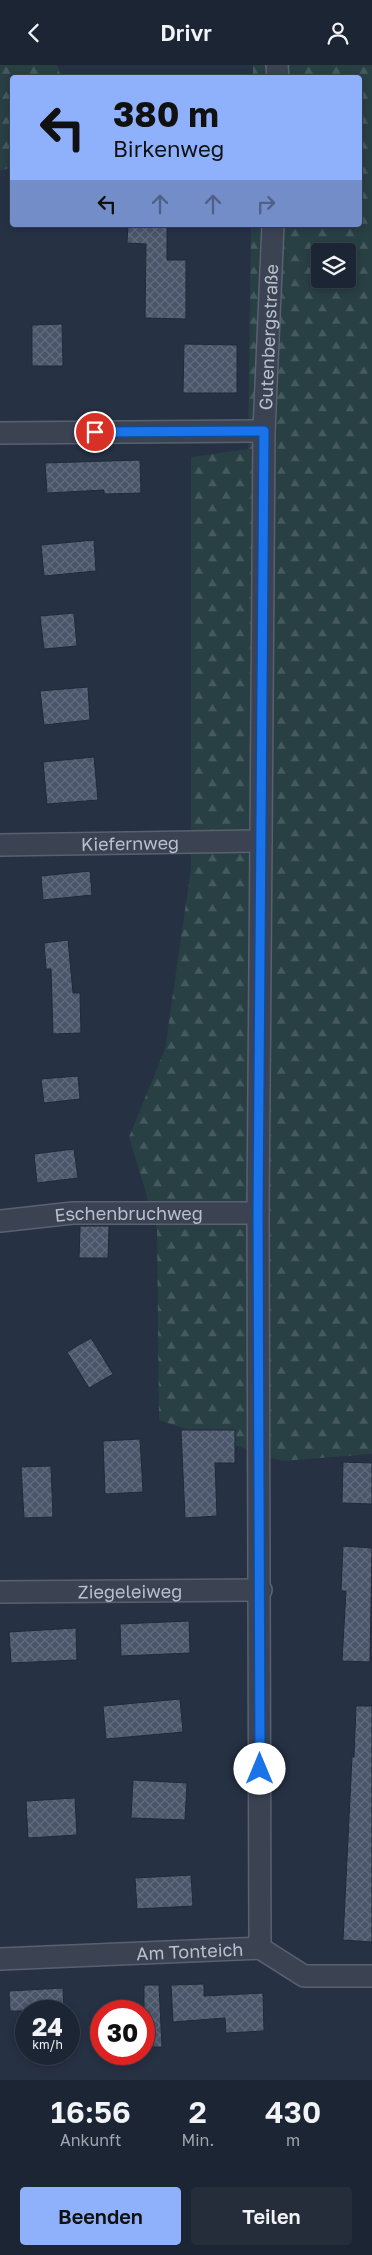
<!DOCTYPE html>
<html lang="de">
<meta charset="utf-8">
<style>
body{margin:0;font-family:"Golos Text",sans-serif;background:#252d3b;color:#f1f3f6;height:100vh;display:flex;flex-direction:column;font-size:19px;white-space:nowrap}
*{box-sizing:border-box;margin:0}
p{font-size:16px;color:#a0a5ac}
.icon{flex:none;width:28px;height:28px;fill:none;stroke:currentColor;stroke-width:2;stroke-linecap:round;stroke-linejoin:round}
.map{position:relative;height:2015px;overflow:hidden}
.side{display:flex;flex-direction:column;background:#1c2533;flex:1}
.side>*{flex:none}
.hud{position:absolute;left:10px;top:10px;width:352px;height:152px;border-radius:5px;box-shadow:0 2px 8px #0003,0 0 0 1px #3a424e;background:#8fb1fb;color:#111;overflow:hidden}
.fabs{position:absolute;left:311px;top:178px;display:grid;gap:10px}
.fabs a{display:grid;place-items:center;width:45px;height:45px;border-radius:5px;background:#1c2533;box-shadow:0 2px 8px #0003,0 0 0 1px #3a424e;font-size:25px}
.speed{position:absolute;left:15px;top:1935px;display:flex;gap:10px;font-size:25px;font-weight:700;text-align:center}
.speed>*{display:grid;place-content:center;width:65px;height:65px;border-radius:50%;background:#1c2533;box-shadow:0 2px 8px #0003,0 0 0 1px #3a424e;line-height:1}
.speed small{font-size:12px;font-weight:400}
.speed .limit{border:8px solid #d22;background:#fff;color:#111}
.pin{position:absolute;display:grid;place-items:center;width:42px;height:42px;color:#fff;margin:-21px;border:2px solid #fff;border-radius:50%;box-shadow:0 1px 5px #0007}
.me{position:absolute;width:55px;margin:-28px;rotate:0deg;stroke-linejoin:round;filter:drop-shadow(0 0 4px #0008)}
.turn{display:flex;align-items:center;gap:18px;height:105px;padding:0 20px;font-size:22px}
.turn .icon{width:65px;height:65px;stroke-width:2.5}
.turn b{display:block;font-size:35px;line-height:42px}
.lanes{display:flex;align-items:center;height:48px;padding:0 20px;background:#0003;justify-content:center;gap:25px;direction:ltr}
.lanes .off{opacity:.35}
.eta{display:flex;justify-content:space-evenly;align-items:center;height:85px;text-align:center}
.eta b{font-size:30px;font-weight:600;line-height:35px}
.cta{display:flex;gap:10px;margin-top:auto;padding:10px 20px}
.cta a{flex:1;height:58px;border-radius:5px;background:#8fb1fb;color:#111;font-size:20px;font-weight:600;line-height:58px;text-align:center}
.cta a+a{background:#252d3b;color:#f1f3f6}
header{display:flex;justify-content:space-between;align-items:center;height:65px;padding:0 20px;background:#1c2533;font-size:22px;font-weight:600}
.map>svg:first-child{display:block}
.forest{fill:url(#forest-firs);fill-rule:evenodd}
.building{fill:url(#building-cross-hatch);stroke:#212a3a}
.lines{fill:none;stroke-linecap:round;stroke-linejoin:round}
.minor-casing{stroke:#596170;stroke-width:24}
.minor{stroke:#3b4353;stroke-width:21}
.route-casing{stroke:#114b97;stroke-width:12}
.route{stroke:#1a73e8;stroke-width:9}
.labels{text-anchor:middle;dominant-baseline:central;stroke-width:5;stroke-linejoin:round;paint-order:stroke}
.street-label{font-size:18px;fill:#b8bfcd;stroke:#1f2839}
</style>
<header><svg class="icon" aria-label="back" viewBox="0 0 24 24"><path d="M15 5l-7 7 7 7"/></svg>Drivr<svg class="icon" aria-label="person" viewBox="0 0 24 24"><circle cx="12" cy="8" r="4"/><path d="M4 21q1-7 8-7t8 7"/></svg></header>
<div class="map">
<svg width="372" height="2015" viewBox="0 0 372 2015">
<defs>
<pattern id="forest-firs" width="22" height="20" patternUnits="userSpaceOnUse" patternTransform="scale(1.25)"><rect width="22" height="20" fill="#283f44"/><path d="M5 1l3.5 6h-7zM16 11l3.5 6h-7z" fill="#45595e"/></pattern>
<pattern id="building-cross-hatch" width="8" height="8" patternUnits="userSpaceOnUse" patternTransform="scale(1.25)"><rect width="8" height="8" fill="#4a556a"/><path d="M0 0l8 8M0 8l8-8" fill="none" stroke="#626c7e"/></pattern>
</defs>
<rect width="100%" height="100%" fill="#263144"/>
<g class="forest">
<path d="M 0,0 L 57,0 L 61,12 L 12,12 L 12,102 L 0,106 Z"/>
<path d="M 253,0 L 372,0 L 372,1389 L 282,1396 L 159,1355 L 157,1164 L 129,1072 L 165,984 L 191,803 L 191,392 L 248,384 L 251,160 L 360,160 L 360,12 L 253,12 ZM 320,186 L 348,186 L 348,214 L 320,214 Z"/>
</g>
<g class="building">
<path d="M 128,160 L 167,160 L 167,195 L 186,195 L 186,254 L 145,253 L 146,179 L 127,178 Z"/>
<path d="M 62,259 L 63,301 L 32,301 L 32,260 Z"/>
<path d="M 184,279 L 237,280 L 237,328 L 183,328 Z"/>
<path d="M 140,395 L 141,428 L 104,429 L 104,425 L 47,428 L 45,398 Z"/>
<path d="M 94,475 L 96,506 L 44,511 L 41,480 Z"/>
<path d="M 74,548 L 77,581 L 44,584 L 40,551 Z"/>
<path d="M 88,622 L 90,655 L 44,660 L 40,626 Z"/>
<path d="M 94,692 L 98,735 L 47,739 L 43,697 Z"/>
<path d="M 90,806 L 92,830 L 43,835 L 41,811 Z"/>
<path d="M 68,875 L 73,928 L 80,928 L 81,968 L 53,969 L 51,904 L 46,904 L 44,878 Z"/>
<path d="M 78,1011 L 80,1034 L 44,1038 L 41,1014 Z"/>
<path d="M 74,1084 L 78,1113 L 37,1118 L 34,1089 Z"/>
<path d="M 80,1161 L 109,1161 L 108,1193 L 79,1193 Z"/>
<path d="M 91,1273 L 113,1309 L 89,1323 L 67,1287 Z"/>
<path d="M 181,1365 L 235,1365 L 235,1398 L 215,1398 L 217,1451 L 185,1453 Z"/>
<path d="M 140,1374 L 143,1427 L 105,1429 L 103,1376 Z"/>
<path d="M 343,1397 L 372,1398 L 372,1439 L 342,1438 Z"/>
<path d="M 51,1401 L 53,1452 L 24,1453 L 21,1402 Z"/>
<path d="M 343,1481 L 372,1483 L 370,1597 L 342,1596 L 346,1526 L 341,1526 Z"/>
<path d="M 189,1556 L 190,1588 L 121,1591 L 120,1559 Z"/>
<path d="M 76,1563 L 77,1595 L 11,1598 L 9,1567 Z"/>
<path d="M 180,1634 L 183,1667 L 106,1674 L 103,1641 Z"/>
<path d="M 356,1641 L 372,1641 L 372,1877 L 343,1875 L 352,1692 L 354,1692 Z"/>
<path d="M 133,1715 L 187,1718 L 185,1755 L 131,1753 Z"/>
<path d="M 75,1733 L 77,1770 L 28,1773 L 26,1736 Z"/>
<path d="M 191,1810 L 193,1841 L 137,1844 L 135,1813 Z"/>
<path d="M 204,1919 L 204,1931 L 263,1928 L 264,1966 L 226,1968 L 225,1953 L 173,1957 L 171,1920 Z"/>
<path d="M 144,1920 L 159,1920 L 162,1982 L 144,1982 Z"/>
<path d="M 63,1923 L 64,1946 L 10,1946 L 9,1926 Z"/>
</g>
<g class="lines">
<defs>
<g id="minor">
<path d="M 277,0 L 278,12"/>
<path d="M 0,368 L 264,366"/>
<path id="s1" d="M 0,780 L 261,776"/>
<path id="s2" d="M 0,1156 L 73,1148 L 258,1148"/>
<path id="s3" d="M 0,1527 L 261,1525"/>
<path id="s4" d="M 260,1883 L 258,1148 L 261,776 L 264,366 L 273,160"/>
<path id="s5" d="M 0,1894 L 260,1883 L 304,1911 L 372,1911"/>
</g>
</defs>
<use href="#minor" class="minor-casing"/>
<use href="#minor" class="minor"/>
</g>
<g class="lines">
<defs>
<path id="route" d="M 95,367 L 264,366 L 258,1148 L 260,1704"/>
</defs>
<use href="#route" class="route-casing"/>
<use href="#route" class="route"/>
</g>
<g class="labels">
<g class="street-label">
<text stroke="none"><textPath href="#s4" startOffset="1611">Gutenbergstraße</textPath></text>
<text stroke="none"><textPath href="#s1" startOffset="130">Kiefernweg</textPath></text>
<text stroke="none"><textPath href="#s2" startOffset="129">Eschenbruchweg</textPath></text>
<text stroke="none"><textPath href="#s3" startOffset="130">Ziegeleiweg</textPath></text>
<text stroke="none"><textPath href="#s5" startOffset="190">Am Tonteich</textPath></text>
</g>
</g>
</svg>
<div class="fabs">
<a><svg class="icon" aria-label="layers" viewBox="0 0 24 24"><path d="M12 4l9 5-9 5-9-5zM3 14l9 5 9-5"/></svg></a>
</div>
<div class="speed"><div>24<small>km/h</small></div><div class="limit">30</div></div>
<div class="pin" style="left:95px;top:367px;background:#d93025"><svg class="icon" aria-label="arrive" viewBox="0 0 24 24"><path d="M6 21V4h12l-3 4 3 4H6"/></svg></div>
<svg class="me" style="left:260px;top:1704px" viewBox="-20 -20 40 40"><circle r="19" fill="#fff"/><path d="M0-13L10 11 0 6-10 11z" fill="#1a73e8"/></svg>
<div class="hud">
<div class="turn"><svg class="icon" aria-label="left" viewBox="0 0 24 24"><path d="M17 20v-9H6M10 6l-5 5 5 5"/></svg><div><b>380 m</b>Birkenweg</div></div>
<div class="lanes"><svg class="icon" aria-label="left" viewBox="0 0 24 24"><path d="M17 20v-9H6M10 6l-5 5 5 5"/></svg><svg class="icon off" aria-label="ahead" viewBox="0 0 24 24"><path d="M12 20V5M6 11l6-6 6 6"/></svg><svg class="icon off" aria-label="ahead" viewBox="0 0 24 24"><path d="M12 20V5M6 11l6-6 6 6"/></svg><svg class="icon off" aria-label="right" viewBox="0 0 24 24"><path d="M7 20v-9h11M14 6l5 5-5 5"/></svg></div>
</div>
</div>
<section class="side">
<div class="eta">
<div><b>16:56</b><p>Ankunft</p></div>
<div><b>2</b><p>Min.</p></div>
<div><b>430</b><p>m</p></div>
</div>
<div class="cta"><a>Beenden</a><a>Teilen</a></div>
</section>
